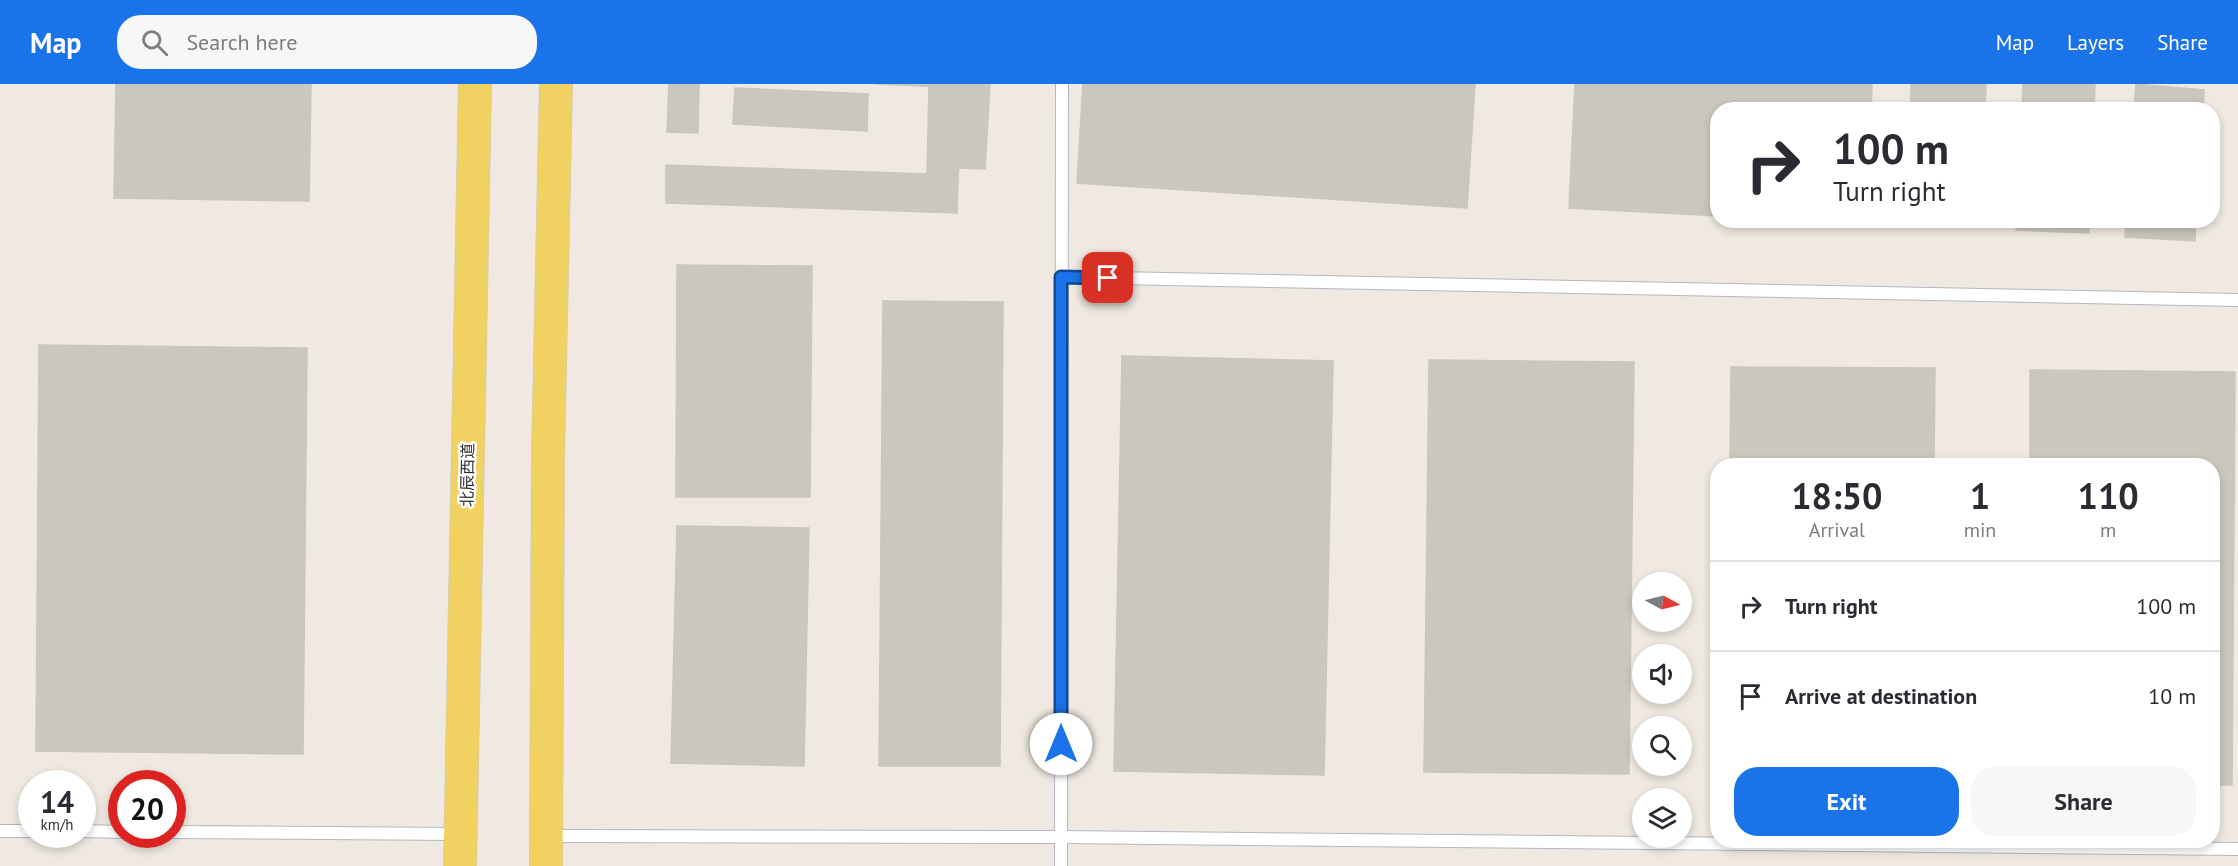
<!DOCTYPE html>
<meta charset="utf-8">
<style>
body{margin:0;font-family:"PT Sans","Noto Sans SC",sans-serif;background:#f7f7f7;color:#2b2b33;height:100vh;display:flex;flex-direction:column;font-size:22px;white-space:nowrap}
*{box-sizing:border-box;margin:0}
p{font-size:20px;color:#7c7c81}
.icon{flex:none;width:33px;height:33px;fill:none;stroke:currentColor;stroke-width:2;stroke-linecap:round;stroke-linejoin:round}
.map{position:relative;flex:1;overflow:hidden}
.side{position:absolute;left:1710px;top:374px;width:510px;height:390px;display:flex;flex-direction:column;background:#fff;border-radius:24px;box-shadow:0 3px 9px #0003}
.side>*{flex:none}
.guide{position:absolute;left:1710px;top:18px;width:510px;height:126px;border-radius:24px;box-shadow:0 3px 9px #0003;background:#fff;color:#2b2b33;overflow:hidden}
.needle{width:39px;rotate:97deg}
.controls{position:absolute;left:1632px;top:488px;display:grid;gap:12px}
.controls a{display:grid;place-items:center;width:60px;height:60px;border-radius:50%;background:#fff;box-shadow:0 3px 9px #0003;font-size:30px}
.speed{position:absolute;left:18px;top:686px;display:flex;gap:12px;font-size:30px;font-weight:700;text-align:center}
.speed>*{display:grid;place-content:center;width:78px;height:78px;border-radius:50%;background:#fff;box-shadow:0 3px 9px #0003;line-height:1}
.speed small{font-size:15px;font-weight:400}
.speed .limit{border:9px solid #d22;background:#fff;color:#111}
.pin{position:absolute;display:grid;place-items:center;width:51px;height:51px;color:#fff;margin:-26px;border-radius:12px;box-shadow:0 3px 9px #0006}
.me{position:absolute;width:66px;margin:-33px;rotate:0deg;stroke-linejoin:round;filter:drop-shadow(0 0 4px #0008)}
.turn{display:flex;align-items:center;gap:21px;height:126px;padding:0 24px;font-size:27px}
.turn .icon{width:78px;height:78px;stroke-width:2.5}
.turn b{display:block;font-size:42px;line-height:51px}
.eta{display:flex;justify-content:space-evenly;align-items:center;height:102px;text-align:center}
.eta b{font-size:36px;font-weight:700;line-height:42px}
.primary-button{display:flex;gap:12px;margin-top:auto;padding:12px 24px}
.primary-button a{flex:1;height:69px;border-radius:24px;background:#1a73e8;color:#fff;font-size:24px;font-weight:700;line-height:69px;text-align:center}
.primary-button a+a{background:#f7f7f7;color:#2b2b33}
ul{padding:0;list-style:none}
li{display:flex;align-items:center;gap:18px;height:90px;padding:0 24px;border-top:2px solid #e1e1e2}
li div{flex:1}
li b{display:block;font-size:22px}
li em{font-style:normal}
header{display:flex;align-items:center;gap:36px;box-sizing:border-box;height:84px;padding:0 30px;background:#1a73e8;color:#fff}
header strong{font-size:28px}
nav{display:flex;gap:33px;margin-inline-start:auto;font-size:21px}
.search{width:420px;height:54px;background:#f7f7f7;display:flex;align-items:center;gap:15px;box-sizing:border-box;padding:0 21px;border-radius:24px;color:#7c7c81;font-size:22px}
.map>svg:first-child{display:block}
.building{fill:#cbc7bf;stroke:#cbc5ba;stroke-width:1.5}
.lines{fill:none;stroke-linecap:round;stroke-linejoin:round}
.service-casing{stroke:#b4b7c1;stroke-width:14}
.primary-casing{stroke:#c9c9c9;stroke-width:34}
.service{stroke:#fff;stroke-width:12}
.primary{stroke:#f2d163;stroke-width:33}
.route-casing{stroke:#114b97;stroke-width:15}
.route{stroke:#1a73e8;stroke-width:10}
.labels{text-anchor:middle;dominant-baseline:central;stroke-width:5;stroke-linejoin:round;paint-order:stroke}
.street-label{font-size:16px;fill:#2e2e2e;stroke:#fff}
</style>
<header>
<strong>Map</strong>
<div class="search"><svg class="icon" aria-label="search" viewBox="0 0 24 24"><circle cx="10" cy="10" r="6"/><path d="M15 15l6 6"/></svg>Search here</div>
<nav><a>Map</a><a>Layers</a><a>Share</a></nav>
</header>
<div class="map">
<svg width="2238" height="782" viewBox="0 0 2238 782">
<rect width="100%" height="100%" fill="#efe9e1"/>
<g class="building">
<path d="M 116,0 L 311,0 L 309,117 L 114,114 Z"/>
<path d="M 669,0 L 699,0 L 698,49 L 667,48 Z"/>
<path d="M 877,0 L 962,0 L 961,4 Z"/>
<path d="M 962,0 L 990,0 L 985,85 L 958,84 Z"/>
<path d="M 1083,0 L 1475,0 L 1467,124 L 1077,99 Z"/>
<path d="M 1575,0 L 1872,0 L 1871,26 L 1718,26 L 1718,132 L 1569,124 Z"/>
<path d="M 1911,0 L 1986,0 L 1985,26 L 1911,26 Z"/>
<path d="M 2023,0 L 2095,0 L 2094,26 L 2022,26 Z"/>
<path d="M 2136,0 L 2204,6 L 2203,26 L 2134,26 Z"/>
<path d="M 929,2 L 961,4 L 957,129 L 666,119 L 666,81 L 927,90 Z"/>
<path d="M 735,4 L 868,10 L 867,47 L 733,40 Z"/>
<path d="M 1801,136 L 1864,136 L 1864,140 Z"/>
<path d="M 1906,136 L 1981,136 L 1981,143 L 1906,140 Z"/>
<path d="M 2017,136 L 2090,136 L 2089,149 L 2016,146 Z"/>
<path d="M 2126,136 L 2196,136 L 2195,157 L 2125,153 Z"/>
<path d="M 677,181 L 812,182 L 810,413 L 676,413 Z"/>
<path d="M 883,217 L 1003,218 L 1000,682 L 879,682 Z"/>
<path d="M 39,261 L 307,264 L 303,670 L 36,667 Z"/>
<path d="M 1122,272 L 1333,277 L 1324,691 L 1114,687 Z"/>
<path d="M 1429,276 L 1634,278 L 1629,690 L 1424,688 Z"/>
<path d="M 1731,283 L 1935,284 L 1934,381 L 1730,381 Z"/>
<path d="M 2030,286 L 2235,288 L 2232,701 L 2212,701 L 2212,381 L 2030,381 Z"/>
<path d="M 677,442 L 809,444 L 804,682 L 671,679 Z"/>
</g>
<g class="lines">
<defs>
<g id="service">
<path d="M 1061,193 L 2238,216"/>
<path d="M 0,747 L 32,747"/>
<path d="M 82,747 L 122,748"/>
<path d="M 172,748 L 459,750"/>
<path d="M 547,752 L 1061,753 L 2238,765"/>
<path d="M 1061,782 L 1062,0"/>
</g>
<g id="primary">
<path d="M 460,782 L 475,0"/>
<path d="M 546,782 L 548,371 L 556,0"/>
</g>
</defs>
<use href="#service" class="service-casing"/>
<use href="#primary" class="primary-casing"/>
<use href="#service" class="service"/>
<use href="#primary" class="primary"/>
</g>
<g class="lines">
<defs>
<path id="route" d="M 1061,660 L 1061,193 L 1108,194"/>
</defs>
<use href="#route" class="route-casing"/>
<use href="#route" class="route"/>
</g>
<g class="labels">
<g class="street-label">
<text transform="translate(467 391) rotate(-89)">北辰西道</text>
</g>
</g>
</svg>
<div class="controls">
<a><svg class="needle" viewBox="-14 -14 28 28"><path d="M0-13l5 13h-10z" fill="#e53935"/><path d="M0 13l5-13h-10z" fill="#7c7c81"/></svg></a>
<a><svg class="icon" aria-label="sound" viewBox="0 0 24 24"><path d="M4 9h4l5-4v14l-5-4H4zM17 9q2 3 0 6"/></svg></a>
<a><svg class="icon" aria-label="search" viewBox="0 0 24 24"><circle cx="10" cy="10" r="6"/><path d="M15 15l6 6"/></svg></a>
<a><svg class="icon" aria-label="layers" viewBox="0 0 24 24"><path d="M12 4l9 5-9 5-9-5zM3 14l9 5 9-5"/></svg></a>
</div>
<div class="speed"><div>14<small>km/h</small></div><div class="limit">20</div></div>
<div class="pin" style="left:1108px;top:194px;background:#d93025"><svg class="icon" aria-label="arrive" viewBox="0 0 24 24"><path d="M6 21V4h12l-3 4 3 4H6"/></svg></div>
<svg class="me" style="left:1061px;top:660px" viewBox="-20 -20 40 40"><circle r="19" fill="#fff"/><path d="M0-13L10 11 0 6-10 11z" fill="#1a73e8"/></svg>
<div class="guide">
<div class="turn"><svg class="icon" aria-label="right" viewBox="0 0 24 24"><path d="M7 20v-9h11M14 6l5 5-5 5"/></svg><div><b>100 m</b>Turn right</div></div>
</div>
<section class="side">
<div class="eta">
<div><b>18:50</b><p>Arrival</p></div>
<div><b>1</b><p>min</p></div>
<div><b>110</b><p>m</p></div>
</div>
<ul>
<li><svg class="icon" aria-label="right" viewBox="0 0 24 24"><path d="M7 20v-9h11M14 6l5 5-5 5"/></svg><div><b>Turn right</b></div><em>100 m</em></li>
<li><svg class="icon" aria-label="arrive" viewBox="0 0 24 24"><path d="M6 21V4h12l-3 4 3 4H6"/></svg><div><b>Arrive at destination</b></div><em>10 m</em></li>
</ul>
<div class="primary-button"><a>Exit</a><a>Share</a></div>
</section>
</div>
